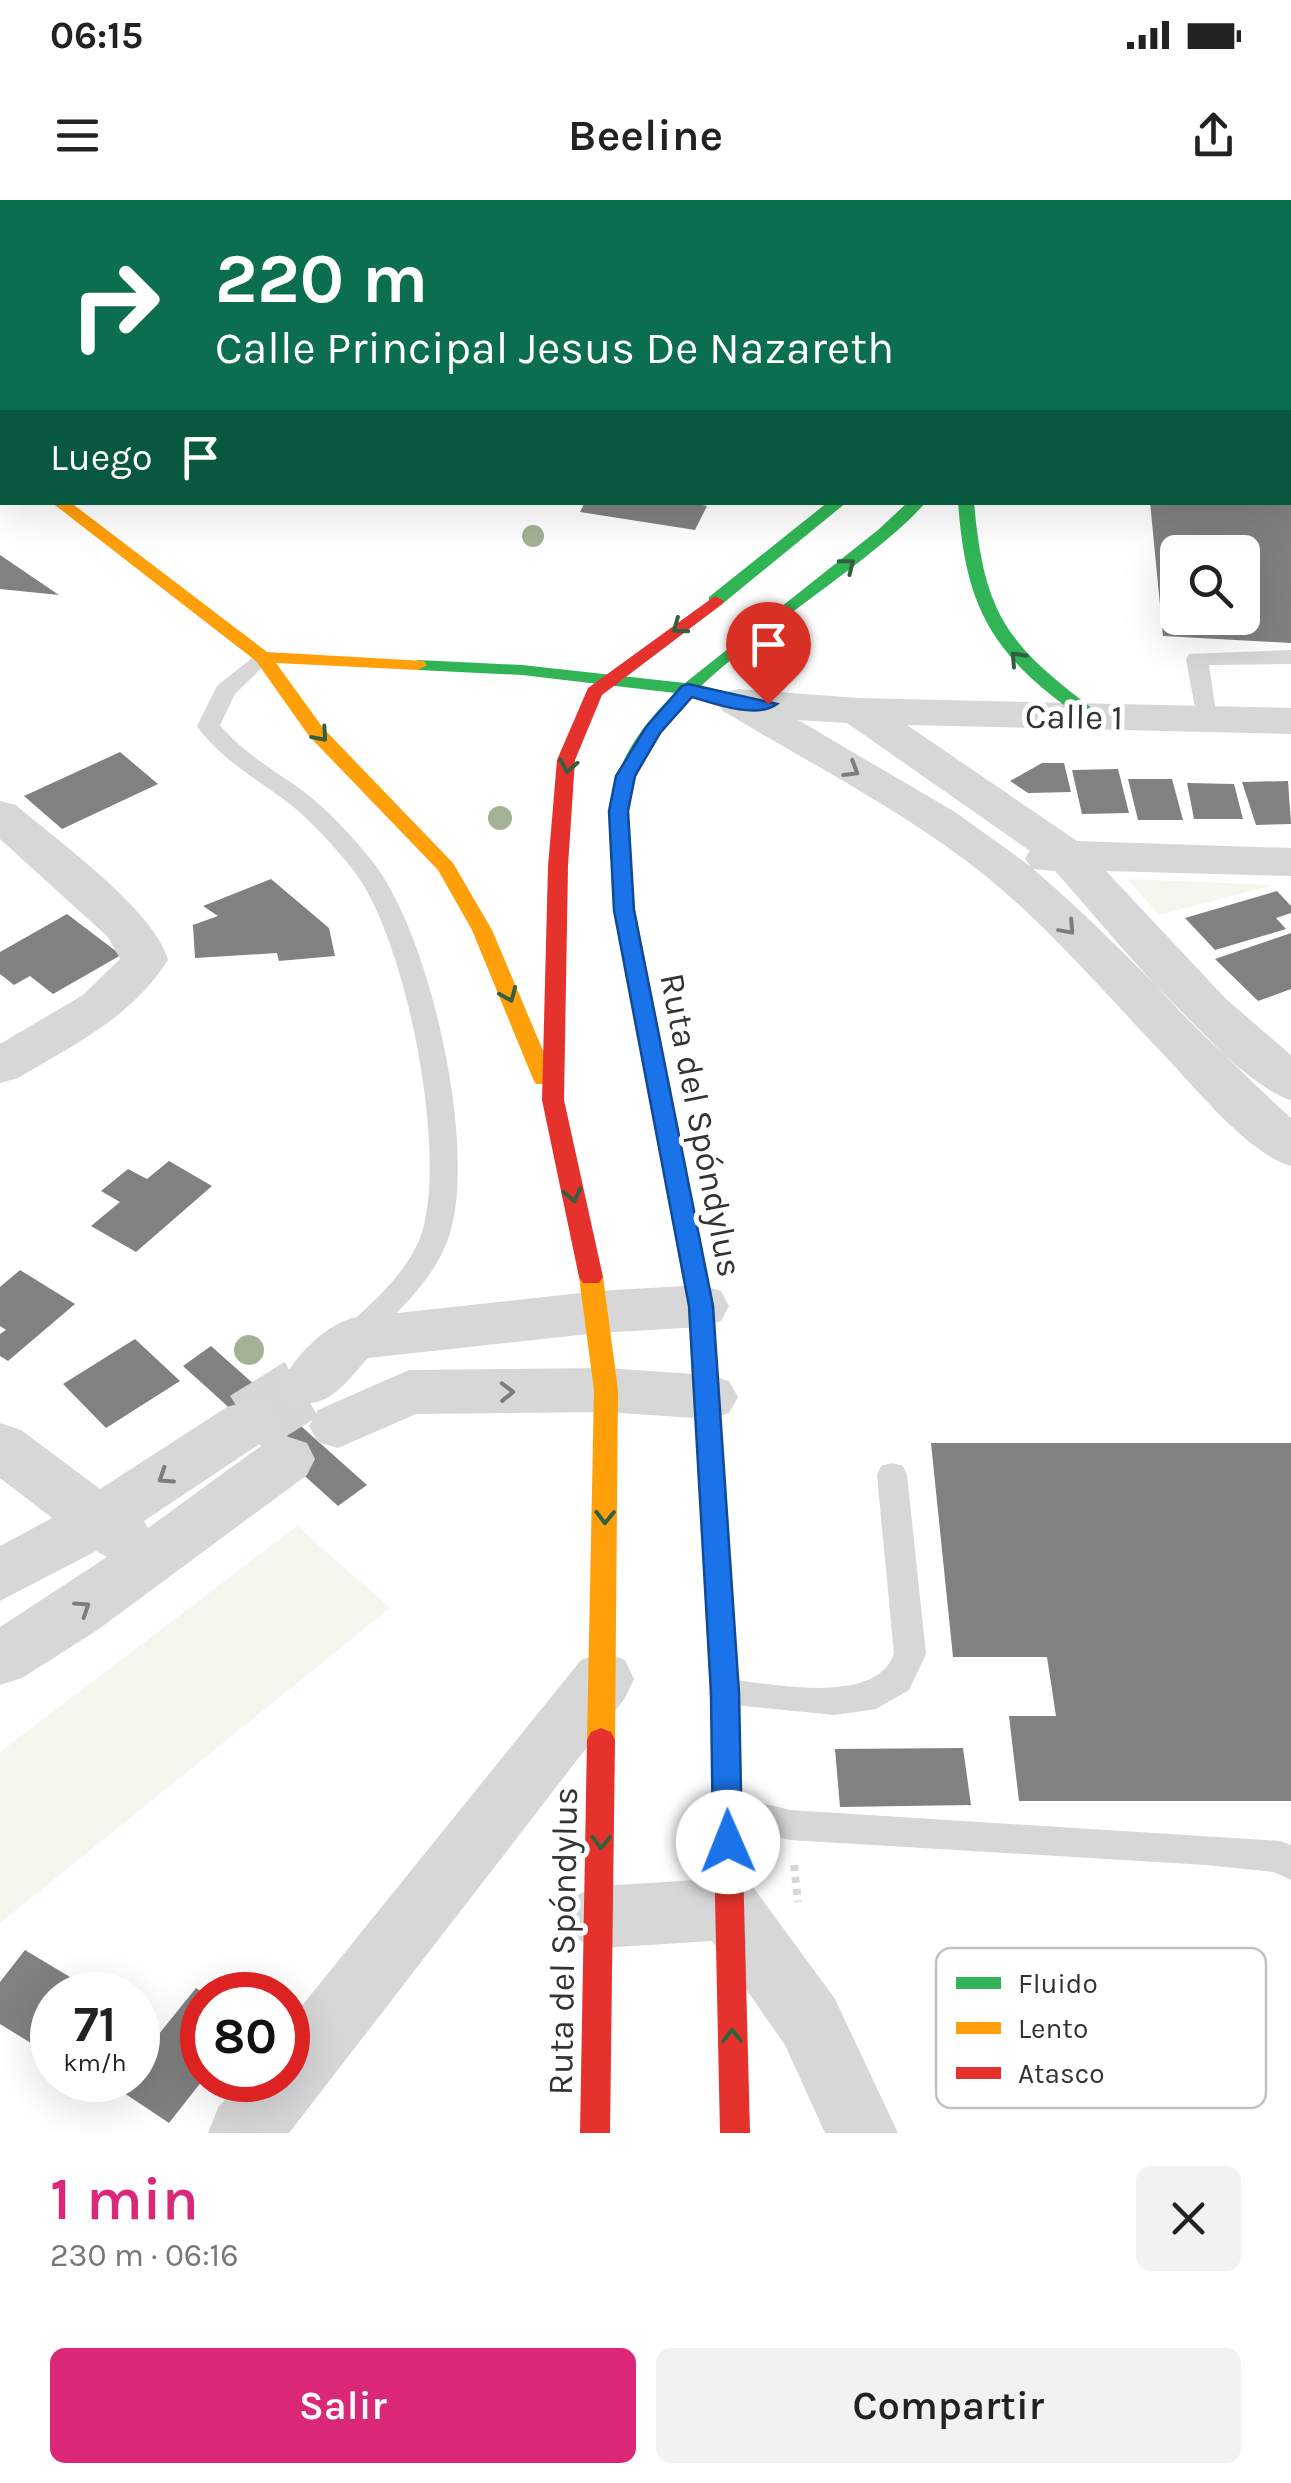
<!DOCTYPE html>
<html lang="es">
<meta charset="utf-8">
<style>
body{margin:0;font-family:Karla,sans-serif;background:#f2f2f2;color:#222;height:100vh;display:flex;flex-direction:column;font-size:38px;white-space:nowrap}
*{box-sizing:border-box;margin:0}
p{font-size:32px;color:#767676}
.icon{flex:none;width:55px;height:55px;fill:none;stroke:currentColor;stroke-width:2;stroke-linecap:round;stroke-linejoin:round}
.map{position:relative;height:1933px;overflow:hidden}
.drawer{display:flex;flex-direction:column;background:#fff;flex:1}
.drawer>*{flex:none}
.top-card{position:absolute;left:0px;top:0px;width:1292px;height:305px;box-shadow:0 10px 40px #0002;background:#0b6e4f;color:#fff;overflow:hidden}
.tools{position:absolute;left:1160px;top:335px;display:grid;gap:20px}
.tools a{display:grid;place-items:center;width:100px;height:100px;border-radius:15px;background:#fff;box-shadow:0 10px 40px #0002;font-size:50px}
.speed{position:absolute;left:30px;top:1772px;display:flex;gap:20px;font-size:50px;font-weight:700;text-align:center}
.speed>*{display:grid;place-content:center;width:130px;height:130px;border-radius:50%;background:#fff;box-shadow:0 10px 40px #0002;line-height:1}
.speed small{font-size:25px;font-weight:400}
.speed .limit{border:15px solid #d22;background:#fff;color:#111}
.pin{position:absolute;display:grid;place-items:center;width:85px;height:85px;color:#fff;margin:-102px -42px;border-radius:50% 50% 50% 0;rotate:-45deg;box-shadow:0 0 10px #0007}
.pin .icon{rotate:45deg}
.me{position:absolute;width:110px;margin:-55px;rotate:359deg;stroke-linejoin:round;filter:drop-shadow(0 0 8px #0008)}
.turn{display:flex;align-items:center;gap:35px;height:210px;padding:0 50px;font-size:45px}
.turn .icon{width:130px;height:130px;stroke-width:2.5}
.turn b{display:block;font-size:70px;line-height:85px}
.then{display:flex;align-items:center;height:95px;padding:0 50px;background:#0003;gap:20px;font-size:38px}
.round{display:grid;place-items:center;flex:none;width:105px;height:105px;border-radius:15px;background:#f2f2f2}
.headline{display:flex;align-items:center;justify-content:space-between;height:170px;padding:0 50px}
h1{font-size:60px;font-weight:600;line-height:75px;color:#db2777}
.button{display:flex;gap:20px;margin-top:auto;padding:20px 50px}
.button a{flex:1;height:115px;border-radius:15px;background:#db2777;color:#fff;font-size:40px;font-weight:600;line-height:115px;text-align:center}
.button a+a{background:#f2f2f2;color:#222}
.status{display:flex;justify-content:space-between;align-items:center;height:70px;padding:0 50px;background:#fff;direction:ltr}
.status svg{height:28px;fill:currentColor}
header{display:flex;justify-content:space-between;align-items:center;height:130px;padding:0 50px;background:#fff;font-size:45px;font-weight:600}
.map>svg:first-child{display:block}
.green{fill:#f3f7ee}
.building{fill:#818181;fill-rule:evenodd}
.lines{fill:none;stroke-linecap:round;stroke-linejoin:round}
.street-tunnel{stroke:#d6d6d6;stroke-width:64;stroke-dasharray:64 31;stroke-linecap:butt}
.path-far1{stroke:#d7d7d7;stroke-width:5;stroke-dasharray:4 4;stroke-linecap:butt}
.path{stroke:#d7d7d7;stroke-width:8;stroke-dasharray:6 6;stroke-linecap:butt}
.lane{fill:#d7d7d7;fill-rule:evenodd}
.street{fill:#d7d7d7;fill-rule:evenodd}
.fast{fill:#30b455;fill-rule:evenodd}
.slow{fill:#ff9f0a;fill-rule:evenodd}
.jam{fill:#e5322d;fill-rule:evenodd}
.tree{fill:#a3b294}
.oneway{stroke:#32603f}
.oneway2{stroke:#7d7d7d}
.route{fill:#1a73e8;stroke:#114b97;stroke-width:2.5}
.labels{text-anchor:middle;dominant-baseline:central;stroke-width:10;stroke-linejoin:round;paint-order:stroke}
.street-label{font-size:35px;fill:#333;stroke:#fff}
.key{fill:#fff;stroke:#c2c2c2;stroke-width:2.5}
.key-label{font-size:28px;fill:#333}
</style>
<div class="status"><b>06:15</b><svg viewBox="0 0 49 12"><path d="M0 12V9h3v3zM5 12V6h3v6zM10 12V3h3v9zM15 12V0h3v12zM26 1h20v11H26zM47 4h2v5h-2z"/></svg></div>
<header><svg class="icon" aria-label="menu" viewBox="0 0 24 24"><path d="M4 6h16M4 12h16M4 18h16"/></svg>Beeline<svg class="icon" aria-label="share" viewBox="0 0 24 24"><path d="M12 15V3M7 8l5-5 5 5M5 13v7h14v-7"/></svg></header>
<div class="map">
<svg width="1291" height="1933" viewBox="0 0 1291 1933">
<rect width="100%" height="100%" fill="#fff"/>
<g class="green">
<path d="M 74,0 L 910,0 L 68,2 Z"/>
<path d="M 1127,679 L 1273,685 L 1159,715 Z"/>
<path d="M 297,1326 L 390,1408 L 0,1723 L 0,1552 Z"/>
</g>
<g class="building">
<path d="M 585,302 L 687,302 L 707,306 L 695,330 L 580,312 Z"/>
<path d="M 1150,302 L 1291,302 L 1291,443 L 1163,436 ZM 1178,352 L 1242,352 L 1242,418 L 1178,418 Z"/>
<path d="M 0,355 L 59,395 L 0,389 Z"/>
<path d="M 120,552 L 158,584 L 62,629 L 24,596 Z"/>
<path d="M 1042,563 L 1064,563 L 1071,592 L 1028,593 L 1010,581 Z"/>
<path d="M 1118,569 L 1129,613 L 1082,614 L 1072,570 Z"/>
<path d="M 1128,579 L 1172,579 L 1183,620 L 1138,620 Z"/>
<path d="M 1288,581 L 1291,624 L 1256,625 L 1242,582 Z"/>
<path d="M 1187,583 L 1234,584 L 1243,619 L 1194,619 Z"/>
<path d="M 271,679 L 329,728 L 335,756 L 279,761 L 277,753 L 195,758 L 193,725 L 218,716 L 203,706 Z"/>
<path d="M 1277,691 L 1291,706 L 1291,713 L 1276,718 L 1286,729 L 1215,750 L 1185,718 Z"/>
<path d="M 67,714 L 121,755 L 53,794 L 30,776 L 14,785 L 0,774 L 0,752 Z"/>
<path d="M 1291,733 L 1291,789 L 1258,801 L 1215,759 Z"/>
<path d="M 169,961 L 212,986 L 136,1052 L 91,1026 L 120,1002 L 101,991 L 128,969 L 147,979 Z"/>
<path d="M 20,1070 L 75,1104 L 8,1161 L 0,1156 L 0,1134 L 6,1130 L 0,1126 L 0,1087 Z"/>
<path d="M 135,1139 L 180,1181 L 106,1228 L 63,1184 Z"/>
<path d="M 211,1146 L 367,1285 L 338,1306 L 183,1166 Z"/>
<path d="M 931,1243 L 1291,1243 L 1291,1601 L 1019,1601 L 1009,1516 L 1056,1516 L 1047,1457 L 953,1457 Z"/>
<path d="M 963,1548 L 971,1605 L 840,1607 L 835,1549 Z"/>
<path d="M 25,1750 L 100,1795 L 52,1795 L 52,1856 L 0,1824 L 0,1782 Z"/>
<path d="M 196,1788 L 202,1792 L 202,1881 L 169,1923 L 115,1887 L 121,1880 L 138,1880 L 138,1860 Z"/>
</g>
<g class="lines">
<path class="street-tunnel" d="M 247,1223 L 308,1185"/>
<path class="path-far1" d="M 500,2 L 508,0"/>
<path class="path" d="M 794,1665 L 798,1702"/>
<g class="lane">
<rect x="1290" y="245" width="1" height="12"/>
<path d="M 262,450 L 273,457 L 235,494 L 220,525 C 243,553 274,570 303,591 C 329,611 352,636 372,661 C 430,733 477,945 450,1033 C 436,1080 395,1114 362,1147 L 342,1147 L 337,1139 L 342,1131 C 370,1104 405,1076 420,1038 C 450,959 406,736 353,670 C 335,647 313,623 290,604 C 257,579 221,560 197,526 L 217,486 Z"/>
<path d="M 1291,450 L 1291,464 L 1209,465 L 1217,519 L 1206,526 L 1198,524 L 1186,459 L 1189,454 Z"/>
<path d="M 892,1263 L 903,1266 L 907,1275 L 926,1454 L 909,1490 L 876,1509 L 835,1515 L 713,1503 L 708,1493 L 713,1483 L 725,1479 C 769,1483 875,1507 894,1454 L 877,1275 L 881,1266 Z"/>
<path d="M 728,1594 L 790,1610 L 1280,1641 L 1291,1645 L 1291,1680 L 1274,1672 L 1206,1665 L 790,1640 L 716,1620 L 711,1609 L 716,1598 Z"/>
</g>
<g class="street">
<path d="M 0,0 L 16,0 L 17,2 L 2,2 L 2,14 Z"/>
<rect x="1290" y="67" width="1" height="20"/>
<path d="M 738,489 L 858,498 L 1291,508 L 1291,534 L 907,525 L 1077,641 L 1291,648 L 1291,676 L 1106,671 L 1226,799 L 1291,855 L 1291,900 C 1231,883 1102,723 1055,671 L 1033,669 C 1124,746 1202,838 1291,918 L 1291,966 C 1249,954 1197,890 1166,857 C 1108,797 1053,731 988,678 C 908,613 811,564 723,511 L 716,502 L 723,493 ZM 798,520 L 847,523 L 1030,651 L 1025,658 L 1030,666 L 955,612 Z"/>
<path d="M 0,601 L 16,605 C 56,640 156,711 168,760 C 132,817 75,844 18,878 L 0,883 L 0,844 L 83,795 L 120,759 L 108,737 L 0,639 Z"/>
<path d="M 701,1085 L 721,1091 L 729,1106 L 721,1121 L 701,1127 L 598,1133 L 368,1158 C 343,1185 327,1213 288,1200 L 280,1185 C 295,1157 322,1127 352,1118 L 598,1091 Z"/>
<path d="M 606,1168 L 709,1175 L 729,1181 L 738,1197 L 729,1213 L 709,1219 L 606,1212 L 416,1214 L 338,1248 L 318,1242 L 309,1226 L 318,1210 L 409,1170 Z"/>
<path d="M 247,1201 L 267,1207 L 276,1223 L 267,1239 L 144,1321 L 148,1328 L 265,1243 L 286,1236 L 307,1243 L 315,1259 L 307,1275 L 96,1431 L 22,1478 L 0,1485 L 0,1427 L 107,1357 L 96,1351 L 0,1401 L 0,1346 L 52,1318 L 0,1278 L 0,1223 L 21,1230 L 100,1289 L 227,1207 Z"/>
<path d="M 603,1452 L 625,1460 L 634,1479 L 625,1498 L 289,1933 L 208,1933 L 218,1908 L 241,1880 L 288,1880 L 288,1823 L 581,1460 Z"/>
<path d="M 729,1678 L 753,1687 L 835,1799 L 898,1933 L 825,1933 L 785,1845 L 712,1741 L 600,1748 L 576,1739 L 566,1717 L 576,1695 L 600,1686 Z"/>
</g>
<g class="fast">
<path d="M 0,252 L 2,253 L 2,264 L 0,263 Z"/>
<path d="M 828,302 L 847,302 L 721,405 L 709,405 L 709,397 Z"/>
<path d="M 908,302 L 926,302 C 854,385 653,483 631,589 C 623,626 631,666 634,704 L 631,709 L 617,709 L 614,704 C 607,608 601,566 675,493 L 522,475 L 418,470 L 409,465 L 418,460 L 522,465 L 685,483 L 878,330 Z"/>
<path d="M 958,302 L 974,302 C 984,418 1009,446 1100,514 L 1100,522 C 1084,525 1072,511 1060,502 C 984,444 965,395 958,302 Z"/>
</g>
<g class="slow">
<rect x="999" y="0" width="14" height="2"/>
<path d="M 51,302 L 70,302 L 267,452 L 424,461 L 427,465 L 418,470 L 276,463 L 323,528 L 453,663 L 492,730 L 555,879 L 552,884 L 536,884 L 533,879 L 472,730 L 438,670 L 309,536 L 256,461 Z"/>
<path d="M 624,698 L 634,704 L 713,1106 L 739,1510 L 735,1518 L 725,1522 L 715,1518 L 711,1510 L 689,1106 L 614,704 Z"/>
<path d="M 591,1068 L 599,1071 L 603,1077 L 618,1190 L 615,1540 L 611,1548 L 601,1552 L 591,1548 L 587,1540 L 594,1190 L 579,1077 L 583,1071 Z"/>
</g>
<g class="jam">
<rect x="947" y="0" width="14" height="2"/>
<path d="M 715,396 L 724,401 L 721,405 L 602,495 L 575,560 L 568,666 L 564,900 L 603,1077 L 599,1083 L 583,1083 L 579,1077 L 542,900 L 548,666 L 557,560 L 588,488 Z"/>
<path d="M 725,1498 L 735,1502 L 739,1510 L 750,1933 L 720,1933 L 711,1510 L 715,1502 Z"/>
<path d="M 601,1528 L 611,1532 L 615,1540 L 610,1933 L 580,1933 L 587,1540 L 591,1532 Z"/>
</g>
</g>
<g class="tree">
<circle cx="533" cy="336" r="11"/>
<circle cx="500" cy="618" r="12"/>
<circle cx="249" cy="1150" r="15"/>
</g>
<defs><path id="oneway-chevron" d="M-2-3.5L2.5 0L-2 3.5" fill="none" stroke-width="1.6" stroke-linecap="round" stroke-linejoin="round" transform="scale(2.5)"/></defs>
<g class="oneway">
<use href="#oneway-chevron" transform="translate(848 365) rotate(-38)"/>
<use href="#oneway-chevron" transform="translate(679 427) rotate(144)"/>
<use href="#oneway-chevron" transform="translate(1017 458) rotate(-133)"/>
<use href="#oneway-chevron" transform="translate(321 535) rotate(49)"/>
<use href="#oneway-chevron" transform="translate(568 566) rotate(101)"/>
<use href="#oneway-chevron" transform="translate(509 795) rotate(67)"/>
<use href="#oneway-chevron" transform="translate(573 995) rotate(78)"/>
<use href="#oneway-chevron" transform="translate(605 1317) rotate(91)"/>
<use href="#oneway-chevron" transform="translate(601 1642) rotate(91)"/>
<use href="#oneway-chevron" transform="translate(732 1836) rotate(-91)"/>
</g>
<g class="oneway2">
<use href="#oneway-chevron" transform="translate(852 570) rotate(31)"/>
<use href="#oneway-chevron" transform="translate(1068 728) rotate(48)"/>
<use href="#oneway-chevron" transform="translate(507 1192) rotate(-1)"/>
<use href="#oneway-chevron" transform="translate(165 1277) rotate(147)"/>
<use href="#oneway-chevron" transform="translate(83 1408) rotate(-33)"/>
</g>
<path class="route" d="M 688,484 L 777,504 C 757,519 715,504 692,497 L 660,533 L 635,576 L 628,611 L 634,710 L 713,1106 L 739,1493 L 742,1642 L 738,1651 L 728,1655 L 718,1651 L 713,1642 L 711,1493 L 689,1106 L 614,710 L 609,611 L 616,576 L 646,527 L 682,486 Z"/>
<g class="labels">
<g class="street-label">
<text transform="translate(1074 517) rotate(1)">Calle 1</text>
<text transform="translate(701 925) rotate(79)">Ruta del Spóndylus</text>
<text transform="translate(563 1741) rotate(-89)">Ruta del Spóndylus</text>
</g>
</g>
<rect x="936" y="1748" width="330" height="160" rx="15" class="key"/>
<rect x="956" y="1777" width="45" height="12" fill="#30b455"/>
<rect x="956" y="1822" width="45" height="12" fill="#ff9f0a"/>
<rect x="956" y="1867" width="45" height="12" fill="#e5322d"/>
<g class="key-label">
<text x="1018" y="1793">Fluido</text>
<text x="1018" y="1838">Lento</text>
<text x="1018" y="1883">Atasco</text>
</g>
</svg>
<div class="tools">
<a><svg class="icon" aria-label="search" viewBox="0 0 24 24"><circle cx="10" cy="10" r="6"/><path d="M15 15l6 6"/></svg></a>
</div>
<div class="speed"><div>71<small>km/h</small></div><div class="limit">80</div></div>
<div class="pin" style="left:768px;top:504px;background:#d93025"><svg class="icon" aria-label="arrive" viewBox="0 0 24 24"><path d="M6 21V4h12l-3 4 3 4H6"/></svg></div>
<svg class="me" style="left:728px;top:1642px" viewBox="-20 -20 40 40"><circle r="19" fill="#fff"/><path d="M0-13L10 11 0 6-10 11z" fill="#1a73e8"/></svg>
<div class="top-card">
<div class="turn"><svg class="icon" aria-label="right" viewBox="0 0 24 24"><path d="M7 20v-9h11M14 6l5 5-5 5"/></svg><div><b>220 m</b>Calle Principal Jesus De Nazareth</div></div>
<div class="then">Luego<svg class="icon" aria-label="arrive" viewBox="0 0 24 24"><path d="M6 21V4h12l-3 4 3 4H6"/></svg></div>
</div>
</div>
<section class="drawer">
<div class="headline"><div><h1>1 min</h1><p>230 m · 06:16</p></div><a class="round"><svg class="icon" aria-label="close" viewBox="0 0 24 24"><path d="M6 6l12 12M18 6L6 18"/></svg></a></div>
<div class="button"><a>Salir</a><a>Compartir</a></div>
</section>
